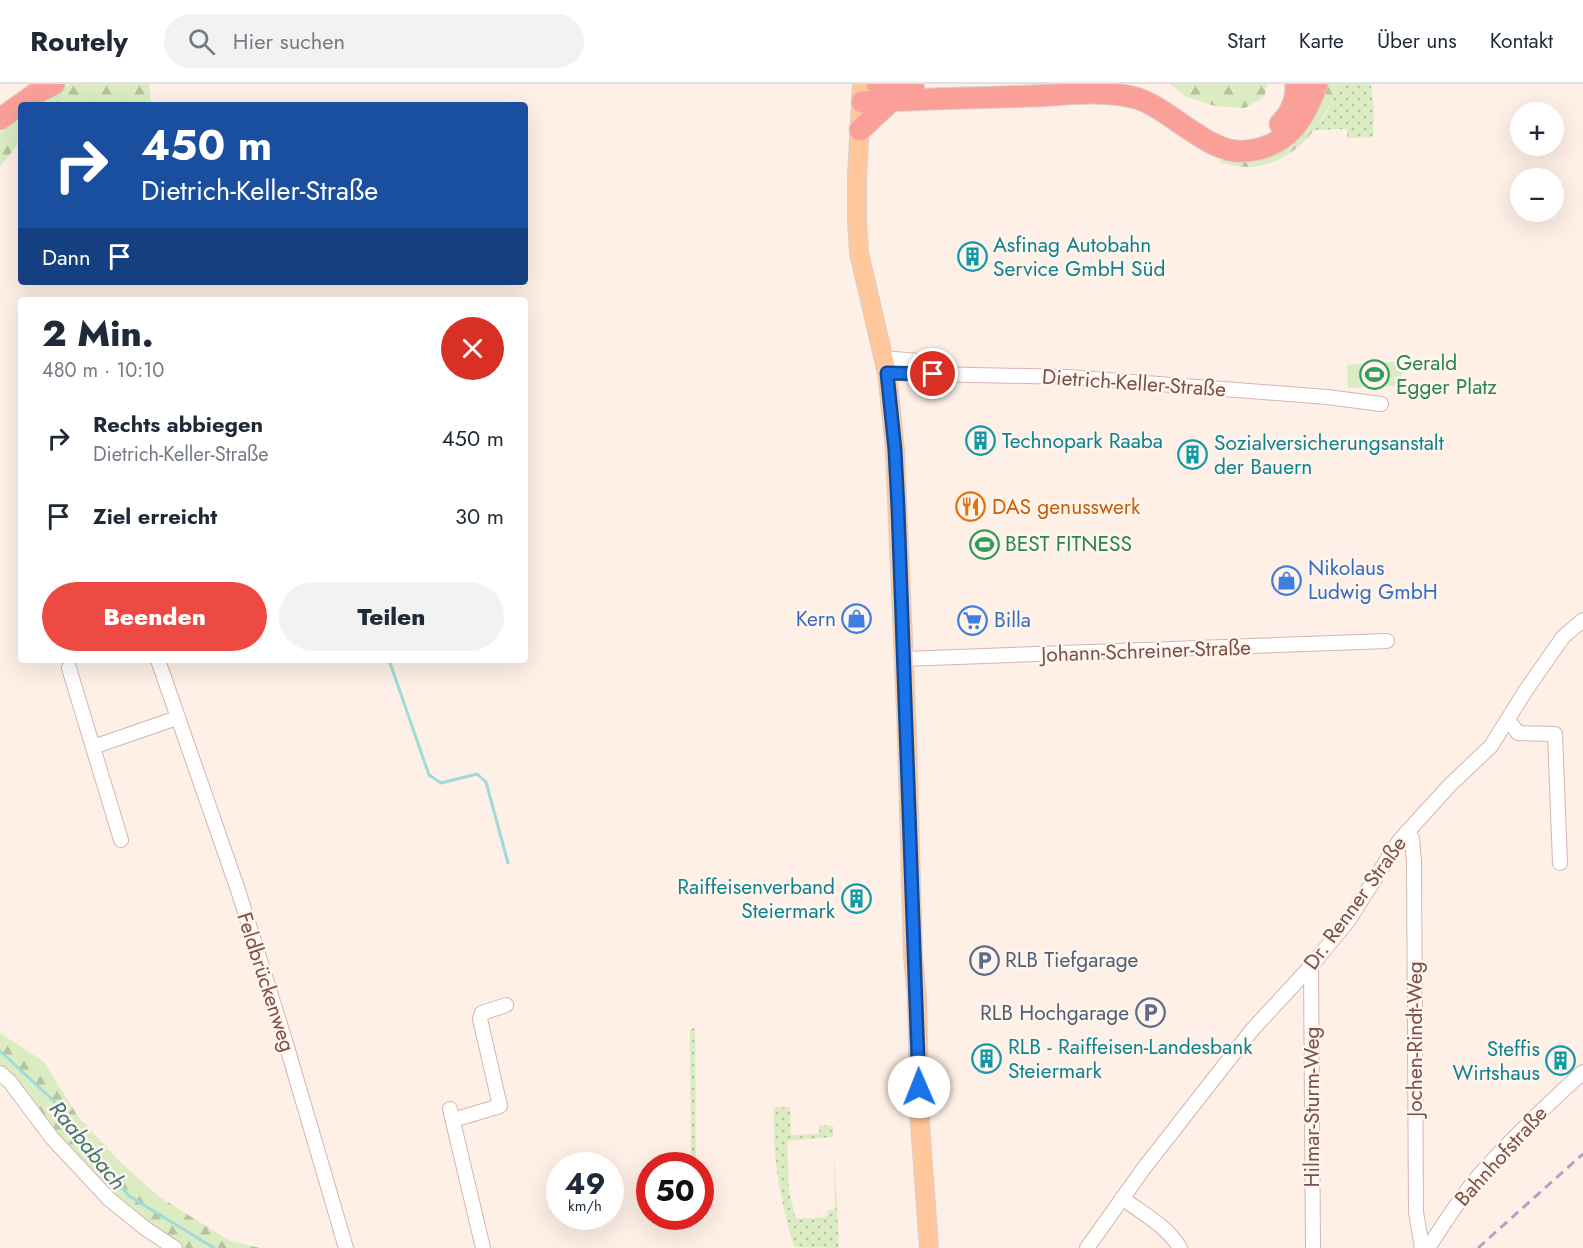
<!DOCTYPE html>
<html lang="de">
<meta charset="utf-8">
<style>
body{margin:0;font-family:Jost,sans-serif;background:#f2f2f3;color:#1f2937;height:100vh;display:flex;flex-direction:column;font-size:22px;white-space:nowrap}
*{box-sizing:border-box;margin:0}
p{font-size:20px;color:#747a83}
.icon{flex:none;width:33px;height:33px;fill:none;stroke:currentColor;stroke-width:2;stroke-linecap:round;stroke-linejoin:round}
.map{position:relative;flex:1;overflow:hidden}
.panel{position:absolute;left:18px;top:213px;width:510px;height:366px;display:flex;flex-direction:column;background:#fff;border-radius:6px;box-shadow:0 6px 24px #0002}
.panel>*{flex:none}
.top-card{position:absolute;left:18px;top:18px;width:510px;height:183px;border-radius:6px;box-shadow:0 6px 24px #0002;background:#1a4fa0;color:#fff;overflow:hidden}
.buttons{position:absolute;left:1510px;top:18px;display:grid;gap:12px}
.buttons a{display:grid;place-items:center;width:54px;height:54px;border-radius:50%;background:#fff;box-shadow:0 6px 24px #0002;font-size:30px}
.speed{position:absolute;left:546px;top:1068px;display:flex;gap:12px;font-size:30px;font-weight:700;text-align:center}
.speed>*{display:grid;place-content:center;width:78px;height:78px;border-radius:50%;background:#fff;box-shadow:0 6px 24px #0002;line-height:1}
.speed small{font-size:15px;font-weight:400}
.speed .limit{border:9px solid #d22;background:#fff;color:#111}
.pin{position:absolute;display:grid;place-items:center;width:51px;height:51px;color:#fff;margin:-26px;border:3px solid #fff;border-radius:50%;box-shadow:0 2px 6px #0007}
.me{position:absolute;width:66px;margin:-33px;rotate:359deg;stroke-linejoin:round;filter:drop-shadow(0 0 4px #0008)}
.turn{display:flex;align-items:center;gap:21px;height:126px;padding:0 24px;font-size:27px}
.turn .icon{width:78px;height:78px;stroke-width:2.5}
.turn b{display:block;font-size:42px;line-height:51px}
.then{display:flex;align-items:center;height:57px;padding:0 24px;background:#0003;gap:12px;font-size:22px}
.round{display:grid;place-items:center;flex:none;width:63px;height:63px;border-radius:32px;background:#f2f2f3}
.headline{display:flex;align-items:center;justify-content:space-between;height:102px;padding:0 24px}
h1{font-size:36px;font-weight:800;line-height:45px}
.cta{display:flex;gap:12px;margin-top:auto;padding:12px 24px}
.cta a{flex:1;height:69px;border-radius:36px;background:#ee4a44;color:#fff;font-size:24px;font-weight:800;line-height:69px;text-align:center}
.cta a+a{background:#f2f2f3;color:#1f2937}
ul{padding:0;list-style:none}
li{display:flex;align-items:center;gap:18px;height:78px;padding:0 24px}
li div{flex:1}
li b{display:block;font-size:22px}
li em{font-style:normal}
header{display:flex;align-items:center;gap:36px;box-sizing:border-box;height:84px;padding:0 30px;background:#fff;border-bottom:2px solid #e0e1e3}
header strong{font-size:28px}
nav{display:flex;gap:33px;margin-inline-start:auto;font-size:21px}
.search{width:420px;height:54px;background:#f2f2f3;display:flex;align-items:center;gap:15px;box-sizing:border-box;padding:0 21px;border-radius:33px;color:#747a83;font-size:22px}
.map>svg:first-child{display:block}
.grass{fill:url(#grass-dots)}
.forest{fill:url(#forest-firs)}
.pitch{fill:#dbecc3}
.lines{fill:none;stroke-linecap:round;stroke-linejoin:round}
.stream{stroke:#9edbd9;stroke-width:3}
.minor-casing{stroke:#d3b7ad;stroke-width:16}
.major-casing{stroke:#d9cecc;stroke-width:20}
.highway-casing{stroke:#d9cecc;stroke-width:23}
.minor{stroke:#fff;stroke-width:14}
.major{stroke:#ffc79b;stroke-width:18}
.highway{stroke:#fba099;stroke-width:21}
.rail{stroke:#b0a3c8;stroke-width:3;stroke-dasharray:9 6;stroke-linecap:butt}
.route-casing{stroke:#114b97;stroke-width:15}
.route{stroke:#1a73e8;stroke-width:10}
.labels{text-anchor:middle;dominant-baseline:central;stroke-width:5;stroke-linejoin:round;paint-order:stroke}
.culture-label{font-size:21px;fill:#0d838f;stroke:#fff5ed;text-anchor:start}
.leisure-label{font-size:21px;fill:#27864d;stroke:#fff5ed;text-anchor:start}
.street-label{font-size:21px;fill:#795149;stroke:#fff5ed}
.food-label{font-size:21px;fill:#c56008;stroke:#fff5ed;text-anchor:start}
.shop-label{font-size:21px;fill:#366cbe;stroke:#fff5ed;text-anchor:start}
.service-label{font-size:21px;fill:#4e5e75;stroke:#fff5ed;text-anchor:start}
.water-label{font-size:22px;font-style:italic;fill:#387776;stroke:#fff5ed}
</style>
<header>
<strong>Routely</strong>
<div class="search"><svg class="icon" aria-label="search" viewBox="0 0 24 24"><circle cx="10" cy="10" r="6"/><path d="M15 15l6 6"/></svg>Hier suchen</div>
<nav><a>Start</a><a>Karte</a><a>Über uns</a><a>Kontakt</a></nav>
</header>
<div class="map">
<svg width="1583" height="1164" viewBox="0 0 1583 1164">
<defs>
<pattern id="grass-dots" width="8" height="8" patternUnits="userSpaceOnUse" patternTransform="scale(1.5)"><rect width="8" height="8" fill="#dbecc3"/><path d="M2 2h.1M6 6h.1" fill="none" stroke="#b6c2a0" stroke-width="1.8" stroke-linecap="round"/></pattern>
<pattern id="forest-firs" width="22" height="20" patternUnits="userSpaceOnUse" patternTransform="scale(1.5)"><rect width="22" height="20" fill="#dbecc3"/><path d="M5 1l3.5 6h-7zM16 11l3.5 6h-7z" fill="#b6c2a0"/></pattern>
</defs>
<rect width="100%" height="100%" fill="#fef0e6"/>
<g class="grass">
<path d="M 1340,0 L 1371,0 L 1374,28 L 1373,53 L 1347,54 L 1347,45 L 1313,46 L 1326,30 Z"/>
<path d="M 695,944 L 696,1080 L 691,1074 L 690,945 Z"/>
<path d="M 774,1023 L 790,1023 L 791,1051 L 819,1050 L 819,1041 L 833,1042 L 833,1053 L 787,1057 L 789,1107 L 796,1135 L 826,1133 L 828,1126 L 835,1125 L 834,1064 L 839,1164 L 794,1163 C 780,1114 772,1074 774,1023 Z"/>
</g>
<g class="forest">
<path d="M 70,0 L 149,0 L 151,18 L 139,21 L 34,21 Z"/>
<path d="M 1170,0 L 1268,0 L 1264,13 L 1245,24 L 1215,22 L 1185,12 Z"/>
<path d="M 1326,0 L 1340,0 C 1321,41 1298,80 1248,83 C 1239,83 1229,80 1220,79 L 1222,71 L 1263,71 Z"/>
<path d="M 21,29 L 21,56 L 0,83 L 0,49 Z"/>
<path d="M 0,949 L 44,978 L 77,1031 L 117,1075 L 158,1112 L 230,1157 L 260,1164 L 182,1164 L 149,1142 L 112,1112 L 51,1048 L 7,985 L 0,980 Z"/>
</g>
<path class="pitch" d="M 1401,277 L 1403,302 L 1348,304 L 1347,281 Z"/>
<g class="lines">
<g class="stream">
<path d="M 389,576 L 429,691 L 441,699 L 477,690 L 486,698 L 508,779"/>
<path d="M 0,967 L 54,1017 L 129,1112 L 214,1164"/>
</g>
<defs>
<g id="minor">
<path d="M 884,274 L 929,278"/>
<path d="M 887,289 L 1068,293 L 1327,313 L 1381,320"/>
<path d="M 904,575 L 1387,557"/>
<path d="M 158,576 L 238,806 L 287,963 L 346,1164"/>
<path d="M 69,584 L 121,756"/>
<path d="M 1508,636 L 1518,649 L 1555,650 L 1560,779"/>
<path d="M 93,663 L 177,634"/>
<path d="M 1407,748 L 1412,754 L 1414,778 L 1416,1128 L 1422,1164"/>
<path d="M 1311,882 L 1313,1164"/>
<path d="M 0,989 L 10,998 L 52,1054 L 109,1115 L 146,1145 L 175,1164"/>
<path d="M 450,1025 L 483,1164"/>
<path d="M 453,1036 L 500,1022 L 480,935 L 482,929 L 506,921"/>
<path d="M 1122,1114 C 1142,1129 1167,1142 1180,1164"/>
<path d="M 1087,1164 L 1144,1084 L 1252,946 L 1311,882 L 1348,837 L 1399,757 L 1450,701 L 1491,662 L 1526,606 L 1563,553 L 1583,536"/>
<path d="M 1428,1164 C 1445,1138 1461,1112 1481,1089 C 1513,1053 1548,1020 1583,988"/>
</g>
<path id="major" d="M 862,0 L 857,93 L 857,137 L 859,169 L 887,289 L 895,366 L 907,653 L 913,871 L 917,915 L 920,1040 L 929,1164"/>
<g id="highway">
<path d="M 877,0 L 891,3 L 914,5"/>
<path d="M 862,18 C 918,15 975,14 1031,12 C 1065,11 1103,5 1136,14 C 1170,24 1210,72 1246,67 C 1287,63 1304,37 1317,0"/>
<path d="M 0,35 L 38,8 L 54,0"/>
<path d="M 1280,40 C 1292,28 1296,16 1296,0"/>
<path d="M 860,46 L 892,16"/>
</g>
</defs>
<use href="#minor" class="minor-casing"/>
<use href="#major" class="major-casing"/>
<use href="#highway" class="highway-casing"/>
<use href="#minor" class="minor"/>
<use href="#major" class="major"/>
<use href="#highway" class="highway"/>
<path class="rail" d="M 1478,1164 L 1583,1070"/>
</g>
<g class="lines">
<defs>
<path id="route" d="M 919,1003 L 898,424 L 895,366 L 887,289 L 933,290"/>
</defs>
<use href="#route" class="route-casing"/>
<use href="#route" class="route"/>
</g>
<defs>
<symbol id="building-ring" viewBox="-11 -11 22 22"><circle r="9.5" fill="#fff5ed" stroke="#0f9aa8" stroke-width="1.5"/><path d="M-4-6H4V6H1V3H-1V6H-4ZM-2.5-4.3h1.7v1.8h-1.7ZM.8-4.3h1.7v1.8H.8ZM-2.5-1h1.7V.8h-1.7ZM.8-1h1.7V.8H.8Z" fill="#0f9aa8"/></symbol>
<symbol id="stadium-ring" viewBox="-11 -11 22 22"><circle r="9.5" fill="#fff5ed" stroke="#2e9e5b" stroke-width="1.5"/><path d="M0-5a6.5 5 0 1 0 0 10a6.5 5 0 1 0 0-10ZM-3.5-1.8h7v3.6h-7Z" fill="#2e9e5b"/></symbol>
<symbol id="restaurant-ring" viewBox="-11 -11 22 22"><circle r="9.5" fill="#fff5ed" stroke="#e8710a" stroke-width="1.5"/><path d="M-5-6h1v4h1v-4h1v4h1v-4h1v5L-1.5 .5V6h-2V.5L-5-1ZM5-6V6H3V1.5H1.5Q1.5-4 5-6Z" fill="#e8710a"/></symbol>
<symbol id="shop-ring" viewBox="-11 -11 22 22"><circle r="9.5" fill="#fff5ed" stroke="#3f7fe0" stroke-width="1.5"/><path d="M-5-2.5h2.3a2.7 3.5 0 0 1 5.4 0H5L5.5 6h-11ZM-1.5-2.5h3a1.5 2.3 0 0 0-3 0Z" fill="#3f7fe0"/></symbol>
<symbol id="supermarket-ring" viewBox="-11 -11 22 22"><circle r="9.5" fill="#fff5ed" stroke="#3f7fe0" stroke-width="1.5"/><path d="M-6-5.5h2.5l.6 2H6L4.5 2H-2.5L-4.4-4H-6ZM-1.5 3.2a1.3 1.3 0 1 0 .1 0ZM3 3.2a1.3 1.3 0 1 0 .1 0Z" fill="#3f7fe0"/></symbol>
<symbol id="parking-ring" viewBox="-11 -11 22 22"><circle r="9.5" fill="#fff5ed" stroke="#5c6f8a" stroke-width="1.5"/><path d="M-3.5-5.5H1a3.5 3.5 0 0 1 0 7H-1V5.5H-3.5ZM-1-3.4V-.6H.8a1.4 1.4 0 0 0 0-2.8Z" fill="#5c6f8a"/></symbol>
</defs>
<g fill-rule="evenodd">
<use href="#building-ring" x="956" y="156" width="33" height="33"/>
<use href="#stadium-ring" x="1358" y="274" width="33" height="33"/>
<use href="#building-ring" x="964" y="340" width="33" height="33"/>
<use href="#building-ring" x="1176" y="354" width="33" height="33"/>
<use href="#restaurant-ring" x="954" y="406" width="33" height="33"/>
<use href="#stadium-ring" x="968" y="444" width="33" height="33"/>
<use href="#shop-ring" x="1270" y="480" width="33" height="33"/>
<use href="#shop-ring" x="840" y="518" width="33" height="33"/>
<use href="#supermarket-ring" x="956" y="520" width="33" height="33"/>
<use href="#building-ring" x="840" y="798" width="33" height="33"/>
<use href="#parking-ring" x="968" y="860" width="33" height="33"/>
<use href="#parking-ring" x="1134" y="912" width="33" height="33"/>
<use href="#building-ring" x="970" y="958" width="33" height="33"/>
<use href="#building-ring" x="1544" y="960" width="33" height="33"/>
</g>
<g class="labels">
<g class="culture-label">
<text x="993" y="161">Asfinag Autobahn<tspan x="993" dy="24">Service GmbH Süd</tspan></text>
<text x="1002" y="357">Technopark Raaba</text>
<text x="1214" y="359">Sozialversicherungsanstalt<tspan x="1214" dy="24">der Bauern</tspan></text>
<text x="835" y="803" text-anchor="end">Raiffeisenverband<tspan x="835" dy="24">Steiermark</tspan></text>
<text x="1008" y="963">RLB - Raiffeisen-Landesbank<tspan x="1008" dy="24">Steiermark</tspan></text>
<text x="1540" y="965" text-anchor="end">Steffis<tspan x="1540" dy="24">Wirtshaus</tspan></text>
</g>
<g class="leisure-label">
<text x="1396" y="279">Gerald<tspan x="1396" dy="24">Egger Platz</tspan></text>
<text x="1005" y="460">BEST FITNESS</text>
</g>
<g class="street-label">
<text transform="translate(1134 299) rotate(4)">Dietrich-Keller-Straße</text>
<text transform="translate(1146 567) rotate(-2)">Johann-Schreiner-Straße</text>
<text transform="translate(1355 819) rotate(-54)">Dr. Renner Straße</text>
<text transform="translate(266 898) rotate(72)">Feldbrückenweg</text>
<text transform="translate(1415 955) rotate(-90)">Jochen-Rindt-Weg</text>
<text transform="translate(1312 1023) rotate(-90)">Hilmar-Sturm-Weg</text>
<text transform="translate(1501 1072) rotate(-48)">Bahnhofstraße</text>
</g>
<g class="food-label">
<text x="992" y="423">DAS genusswerk</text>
</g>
<g class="shop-label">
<text x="1308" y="484">Nikolaus<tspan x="1308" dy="24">Ludwig GmbH</tspan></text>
<text x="836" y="535" text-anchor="end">Kern</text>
<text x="994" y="536">Billa</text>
</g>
<g class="service-label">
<text x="1005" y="876">RLB Tiefgarage</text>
<text x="1129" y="929" text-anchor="end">RLB Hochgarage</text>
</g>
<g class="water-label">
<text transform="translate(88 1061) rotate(51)">Raababach</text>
</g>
</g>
</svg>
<div class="buttons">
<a>+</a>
<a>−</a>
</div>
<div class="speed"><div>49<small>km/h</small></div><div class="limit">50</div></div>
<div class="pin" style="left:933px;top:290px;background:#d93025"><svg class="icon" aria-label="arrive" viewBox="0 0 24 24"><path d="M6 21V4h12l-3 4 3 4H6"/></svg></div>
<svg class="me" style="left:919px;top:1003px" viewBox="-20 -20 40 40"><circle r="19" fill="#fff"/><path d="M0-13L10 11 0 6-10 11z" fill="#1a73e8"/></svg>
<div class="top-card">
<div class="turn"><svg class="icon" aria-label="right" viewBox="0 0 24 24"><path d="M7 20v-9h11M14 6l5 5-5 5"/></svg><div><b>450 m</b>Dietrich-Keller-Straße</div></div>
<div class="then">Dann<svg class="icon" aria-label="arrive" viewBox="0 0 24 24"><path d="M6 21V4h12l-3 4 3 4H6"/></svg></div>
</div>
<section class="panel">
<div class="headline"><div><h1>2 Min.</h1><p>480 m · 10:10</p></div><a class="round" style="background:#d93025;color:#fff"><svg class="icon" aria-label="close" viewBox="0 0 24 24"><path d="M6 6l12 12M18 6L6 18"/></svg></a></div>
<ul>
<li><svg class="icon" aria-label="right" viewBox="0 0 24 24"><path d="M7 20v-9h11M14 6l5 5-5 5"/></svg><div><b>Rechts abbiegen</b><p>Dietrich-Keller-Straße</p></div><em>450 m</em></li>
<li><svg class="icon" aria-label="arrive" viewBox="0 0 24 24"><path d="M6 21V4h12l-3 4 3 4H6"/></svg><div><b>Ziel erreicht</b></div><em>30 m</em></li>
</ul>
<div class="cta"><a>Beenden</a><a>Teilen</a></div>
</section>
</div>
